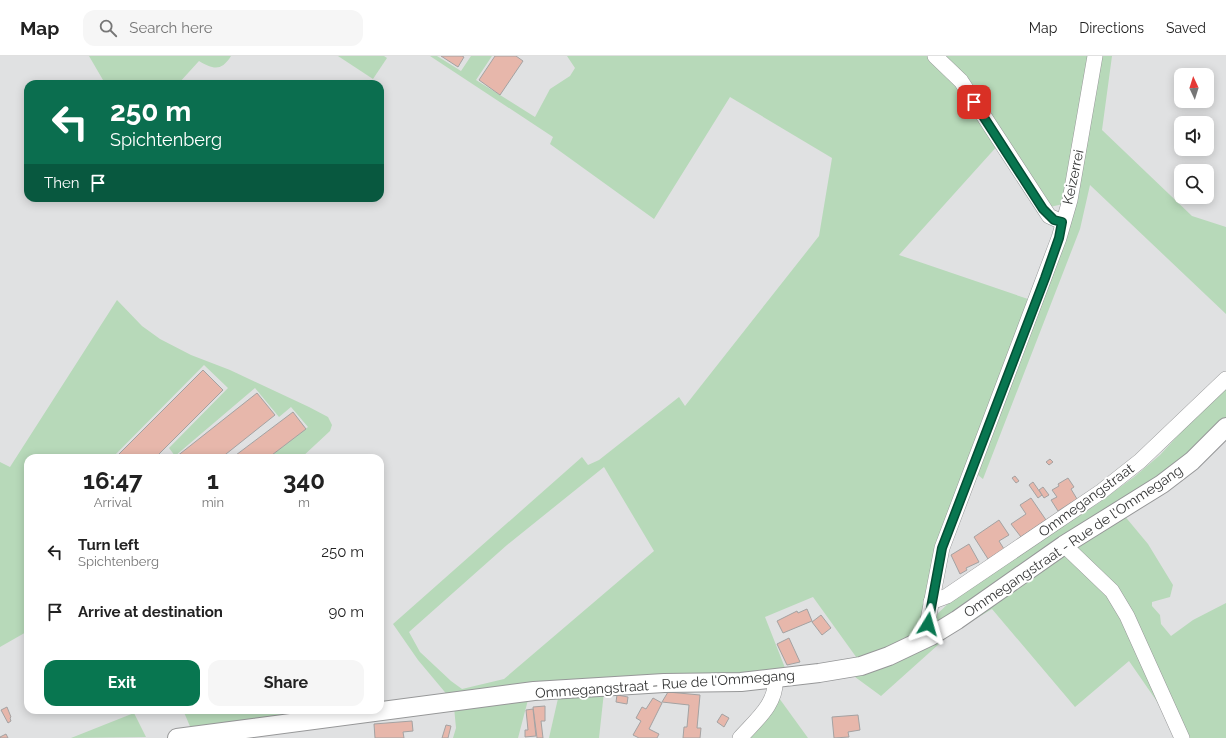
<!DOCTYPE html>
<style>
body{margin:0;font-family:Raleway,sans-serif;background:#f6f6f6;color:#222;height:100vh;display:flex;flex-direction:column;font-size:15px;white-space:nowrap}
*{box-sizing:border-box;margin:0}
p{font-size:13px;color:#767676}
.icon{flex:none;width:22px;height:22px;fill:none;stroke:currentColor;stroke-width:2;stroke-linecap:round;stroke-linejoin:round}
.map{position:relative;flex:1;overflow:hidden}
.sheet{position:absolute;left:24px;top:398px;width:360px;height:260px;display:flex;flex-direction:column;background:#fff;border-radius:12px;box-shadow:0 2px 10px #0003}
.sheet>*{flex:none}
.guide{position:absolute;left:24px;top:24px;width:360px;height:122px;border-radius:12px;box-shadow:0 2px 10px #0003;background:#0b6e4f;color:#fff;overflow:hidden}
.needle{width:26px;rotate:356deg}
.tools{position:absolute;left:1174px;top:12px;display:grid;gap:8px}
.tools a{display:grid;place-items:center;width:40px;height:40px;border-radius:8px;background:#fff;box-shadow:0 2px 10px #0003;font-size:20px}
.pin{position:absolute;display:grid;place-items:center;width:34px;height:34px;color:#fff;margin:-17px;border-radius:8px;box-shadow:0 2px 6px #0006}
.me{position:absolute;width:44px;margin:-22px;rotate:8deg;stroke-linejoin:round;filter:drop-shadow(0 0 3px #0008)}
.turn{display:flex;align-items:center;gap:14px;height:84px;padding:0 20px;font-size:18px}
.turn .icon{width:52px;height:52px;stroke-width:2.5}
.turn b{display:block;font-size:28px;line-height:34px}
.then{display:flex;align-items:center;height:38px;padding:0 20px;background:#0003;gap:8px;font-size:15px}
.eta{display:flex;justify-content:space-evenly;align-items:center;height:68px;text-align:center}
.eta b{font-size:24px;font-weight:700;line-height:28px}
.cta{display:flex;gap:8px;margin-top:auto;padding:8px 20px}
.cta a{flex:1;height:46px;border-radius:12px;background:#087650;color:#fff;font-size:16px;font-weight:700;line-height:46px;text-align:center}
.cta a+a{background:#f6f6f6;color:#222}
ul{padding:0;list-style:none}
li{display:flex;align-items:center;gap:12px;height:60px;padding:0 20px}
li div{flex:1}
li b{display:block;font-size:15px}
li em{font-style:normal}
header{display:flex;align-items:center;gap:24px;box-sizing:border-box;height:56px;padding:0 20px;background:#fff;border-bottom:1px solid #e0e0e0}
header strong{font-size:19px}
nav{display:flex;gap:22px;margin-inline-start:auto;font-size:14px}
.search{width:280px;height:36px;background:#f6f6f6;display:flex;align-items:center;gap:10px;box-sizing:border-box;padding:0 14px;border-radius:12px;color:#767676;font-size:15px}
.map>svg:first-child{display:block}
.green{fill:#b7d9b9;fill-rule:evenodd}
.building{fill:#e7b7ab;stroke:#a4a2a2}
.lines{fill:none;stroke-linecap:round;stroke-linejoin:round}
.minor-casing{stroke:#969798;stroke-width:16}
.major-casing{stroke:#969798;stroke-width:20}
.minor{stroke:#fff;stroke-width:15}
.major{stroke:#fff;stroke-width:18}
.route-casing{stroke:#054d34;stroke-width:10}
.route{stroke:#087650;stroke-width:7}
.labels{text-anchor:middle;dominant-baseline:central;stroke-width:4;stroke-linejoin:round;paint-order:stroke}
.street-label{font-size:14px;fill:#353636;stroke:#fff}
</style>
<header>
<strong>Map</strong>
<div class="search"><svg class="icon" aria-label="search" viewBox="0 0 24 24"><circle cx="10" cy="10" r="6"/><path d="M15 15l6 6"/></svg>Search here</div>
<nav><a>Map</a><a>Directions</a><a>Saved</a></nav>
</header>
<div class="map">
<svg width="1226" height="682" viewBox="0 0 1226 682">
<rect width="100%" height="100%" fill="#e0e1e2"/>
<g class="green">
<path d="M 89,0 L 231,0 C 221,16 213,13 199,5 L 178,28 L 107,28 L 103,24 Z"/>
<path d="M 338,0 L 384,0 L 387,2 L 373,23 Z"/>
<path d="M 430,0 L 437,0 L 461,15 L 471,0 L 492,0 L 476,24 L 535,61 L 550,33 L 570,20 L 575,12 L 567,0 L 930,0 L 945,13 L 999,88 L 899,199 L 1031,244 L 934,507 L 922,574 L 859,605 L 813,541 L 765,561 L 787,617 L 449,641 L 418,604 L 393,568 L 582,401 L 588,409 L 599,404 L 679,341 L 685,350 L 819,180 L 832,102 L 730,41 L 654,163 L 550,88 L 553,81 ZM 604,411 L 654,495 L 504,623 L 462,633 L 451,625 L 420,596 L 409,576 L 507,489 Z"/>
<path d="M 943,0 L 1093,0 L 1063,148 L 1050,151 Z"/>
<path d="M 1098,0 L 1112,0 L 1102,74 L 1192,160 L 1226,171 L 1226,258 L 1090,129 L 1080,173 L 983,423 L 974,416 L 1066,171 Z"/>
<path d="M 117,244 L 142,270 L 160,283 L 191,299 L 230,314 L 309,351 L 328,361 L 332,369 L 330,375 L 301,402 L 268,402 L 308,371 L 291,351 L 279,361 L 255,332 L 175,400 L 169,392 L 228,332 L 204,309 L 112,402 L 28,402 L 28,575 L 0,591 L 0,406 L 10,411 Z"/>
<path d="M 1226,331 L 1226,362 L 1214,377 L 1186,402 L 941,567 L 936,566 L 934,561 L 953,543 L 1097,448 L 1134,421 L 1160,399 L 1195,361 Z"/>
<path d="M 1123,458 L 1148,488 L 1173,529 L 1170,541 L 1152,546 L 1152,550 L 1160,559 L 1161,568 L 1171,580 L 1193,564 L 1226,547 L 1226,682 L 1189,682 L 1110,537 L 1167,660 L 1129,605 L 1075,651 L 992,553 L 937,586 L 939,588 L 881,640 L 851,618 L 1074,488 Z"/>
<path d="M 604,636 L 599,682 L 549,682 L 559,638 Z"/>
<path d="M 529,640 L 518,682 L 453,682 L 456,672 L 454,651 Z"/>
<path d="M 779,642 L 808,682 L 743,682 Z"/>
<path d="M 183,654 L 306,654 L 310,660 L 192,675 Z"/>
<path d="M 134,657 L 146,681 L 71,682 Z"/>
</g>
<g class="building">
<path d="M 441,0 L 462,0 L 464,1 L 458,11 Z"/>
<path d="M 495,0 L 516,0 L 523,5 L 500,39 L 479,24 Z"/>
<path d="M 203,314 L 223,334 L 155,402 L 115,402 Z"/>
<path d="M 257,337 L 275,359 L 221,402 L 177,402 L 176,401 Z"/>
<path d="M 293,356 L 306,373 L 268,402 L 232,402 Z"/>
<path d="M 1050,403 L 1053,406 L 1049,409 L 1046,406 Z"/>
<path d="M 1015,420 L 1019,425 L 1016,427 L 1012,422 Z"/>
<path d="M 1068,422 L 1074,431 L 1071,433 L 1077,443 L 1058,455 L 1051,444 L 1057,441 L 1052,434 L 1059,430 L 1058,428 Z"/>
<path d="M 1033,426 L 1042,439 L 1038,442 L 1029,429 Z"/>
<path d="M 1043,431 L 1049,439 L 1044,442 L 1039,434 Z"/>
<path d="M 1031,442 L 1046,464 L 1021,481 L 1011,468 L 1026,458 L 1020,449 Z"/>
<path d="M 999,464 L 1009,479 L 999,485 L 1004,493 L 988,503 L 974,481 Z"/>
<path d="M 969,488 L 979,506 L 966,512 L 967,514 L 960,518 L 951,499 Z"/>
<path d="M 807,553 L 812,565 L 783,577 L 777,565 L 797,555 L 798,557 Z"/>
<path d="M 821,559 L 831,572 L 822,579 L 812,566 Z"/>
<path d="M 789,582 L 800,606 L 787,609 L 777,588 Z"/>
<path d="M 668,636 L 700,639 L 697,672 L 701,672 L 700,682 L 683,682 L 684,671 L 687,671 L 689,649 L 662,646 Z"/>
<path d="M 617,639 L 628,641 L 627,648 L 616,646 Z"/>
<path d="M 653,642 L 662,647 L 649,673 L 659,678 L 657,682 L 639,682 L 633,679 L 641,665 L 636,662 L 642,651 L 646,653 Z"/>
<path d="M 545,650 L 545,665 L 541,665 L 543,682 L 537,682 L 533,651 Z"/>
<path d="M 7,651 L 11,661 L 10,662 L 11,665 L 8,667 L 1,654 Z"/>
<path d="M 533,653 L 536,680 L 525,681 L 525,674 L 528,674 L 526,654 Z"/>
<path d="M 722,658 L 729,662 L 724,671 L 717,666 Z"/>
<path d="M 858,659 L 860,674 L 848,676 L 849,681 L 834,682 L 832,661 Z"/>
<path d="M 412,665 L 413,675 L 403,676 L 404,682 L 375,682 L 374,668 Z"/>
<path d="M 446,669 L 451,670 L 448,682 L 442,682 Z"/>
<path d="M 6,678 L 8,682 L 0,682 L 0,681 Z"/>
</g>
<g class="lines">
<defs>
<g id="minor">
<path d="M 935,0 L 961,25 L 1049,160 L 1062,166"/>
<path d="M 1064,489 L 1112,535 L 1127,560 L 1182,682"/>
<path d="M 931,546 L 947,540 L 1102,435 L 1140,405 L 1226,323"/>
<path d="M 931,580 L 928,564 L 942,492 L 1059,182 L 1070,144 L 1095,0"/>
<path d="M 740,682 C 755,665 778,647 775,622"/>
</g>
<path id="major" d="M 177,682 L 534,635 L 664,627 L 741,626 L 819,617 L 861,610 L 889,600 L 931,580 L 957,564 L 1064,489 L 1162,428 L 1192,405 L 1226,371"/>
</defs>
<use href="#minor" class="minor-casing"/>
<use href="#major" class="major-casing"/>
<use href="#minor" class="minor"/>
<use href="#major" class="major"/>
</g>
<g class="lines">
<defs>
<path id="route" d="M 928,568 L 942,492 L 1045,222 L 1059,182 L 1062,166 L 1054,164 L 1043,153 L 974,46"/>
</defs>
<use href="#route" class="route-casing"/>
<use href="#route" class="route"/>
</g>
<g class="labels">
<g class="street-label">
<text transform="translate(1073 121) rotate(-78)">Keizerrei</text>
<text transform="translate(1086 444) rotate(-36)">Ommegangstraat</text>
<text transform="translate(1073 485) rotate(-34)">Ommegangstraat - Rue de l'Ommegang</text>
<text transform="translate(665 628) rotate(-4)">Ommegangstraat - Rue de l'Ommegang</text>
</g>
</g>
</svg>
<div class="tools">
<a><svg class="needle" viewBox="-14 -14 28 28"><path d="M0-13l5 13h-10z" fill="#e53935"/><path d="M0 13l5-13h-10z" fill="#767676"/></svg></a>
<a><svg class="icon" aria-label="sound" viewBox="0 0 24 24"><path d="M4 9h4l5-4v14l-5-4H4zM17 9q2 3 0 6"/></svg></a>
<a><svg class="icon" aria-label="search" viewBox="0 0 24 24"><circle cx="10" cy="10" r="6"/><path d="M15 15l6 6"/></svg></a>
</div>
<div class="pin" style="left:974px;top:46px;background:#d93025"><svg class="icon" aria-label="arrive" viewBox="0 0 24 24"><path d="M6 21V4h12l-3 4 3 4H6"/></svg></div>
<svg class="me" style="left:928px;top:568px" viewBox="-20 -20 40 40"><path d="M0-17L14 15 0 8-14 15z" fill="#087650" stroke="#fff" stroke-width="4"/></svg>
<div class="guide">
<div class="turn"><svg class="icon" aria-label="left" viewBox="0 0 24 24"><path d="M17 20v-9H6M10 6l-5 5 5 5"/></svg><div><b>250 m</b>Spichtenberg</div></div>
<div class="then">Then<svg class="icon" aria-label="arrive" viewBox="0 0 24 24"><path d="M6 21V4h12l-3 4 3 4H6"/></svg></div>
</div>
<section class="sheet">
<div class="eta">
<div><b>16:47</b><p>Arrival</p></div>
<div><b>1</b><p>min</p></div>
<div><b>340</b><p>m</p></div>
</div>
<ul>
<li><svg class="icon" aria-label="left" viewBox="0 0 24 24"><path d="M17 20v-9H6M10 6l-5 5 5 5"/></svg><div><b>Turn left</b><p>Spichtenberg</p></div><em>250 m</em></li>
<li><svg class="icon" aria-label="arrive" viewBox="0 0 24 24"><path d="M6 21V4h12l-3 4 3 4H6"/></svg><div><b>Arrive at destination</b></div><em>90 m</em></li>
</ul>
<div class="cta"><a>Exit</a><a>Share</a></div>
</section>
</div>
